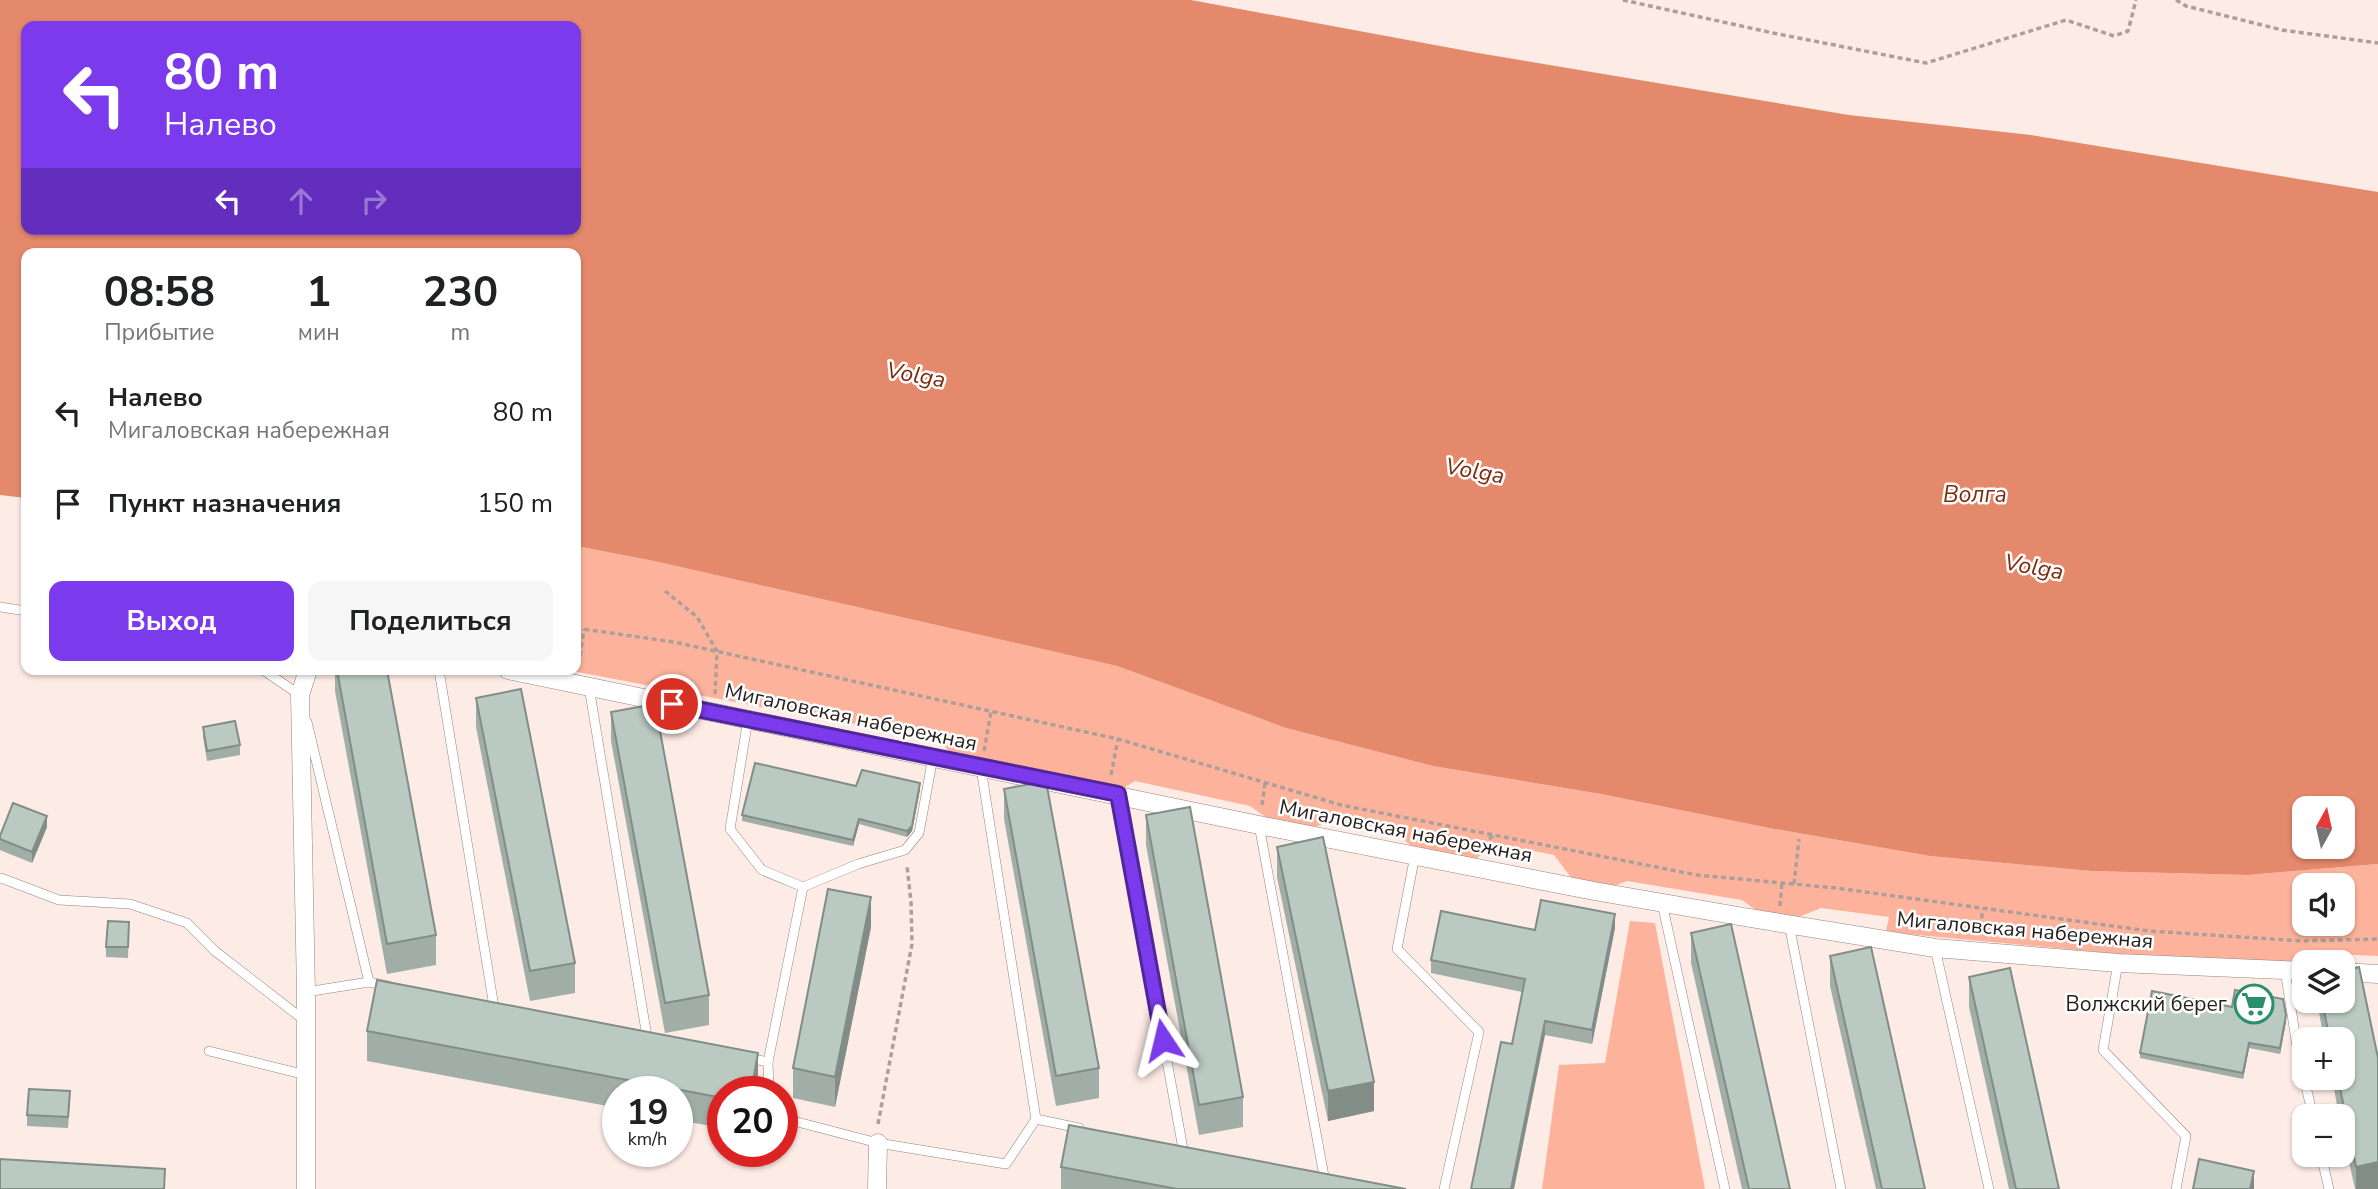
<!DOCTYPE html>
<html lang="ru">
<meta charset="utf-8">
<style>
body{margin:0;font-family:"Nunito Sans",sans-serif;background:#f6f6f6;color:#202124;height:100vh;display:flex;flex-direction:column;font-size:26px;white-space:nowrap}
*{box-sizing:border-box;margin:0}
p{font-size:23px;color:#757577}
.icon{flex:none;width:38px;height:38px;fill:none;stroke:currentColor;stroke-width:2;stroke-linecap:round;stroke-linejoin:round}
.map{position:relative;flex:1;overflow:hidden}
.panel{position:absolute;left:21px;top:248px;width:560px;height:427px;display:flex;flex-direction:column;background:#fff;border-radius:14px;box-shadow:0 2px 5px #0004}
.panel>*{flex:none}
.guide{position:absolute;left:21px;top:21px;width:560px;height:214px;border-radius:14px;box-shadow:0 2px 5px #0004;background:#7c3aed;color:#fff;overflow:hidden}
.needle{width:46px;rotate:8deg}
.controls{position:absolute;left:2292px;top:796px;display:grid;gap:14px}
.controls a{display:grid;place-items:center;width:63px;height:63px;border-radius:14px;background:#fff;box-shadow:0 2px 5px #0004;font-size:35px}
.speed{position:absolute;left:602px;top:1076px;display:flex;gap:14px;font-size:35px;font-weight:700;text-align:center}
.speed>*{display:grid;place-content:center;width:91px;height:91px;border-radius:50%;background:#fff;box-shadow:0 2px 5px #0004;line-height:1}
.speed small{font-size:18px;font-weight:400}
.speed .limit{border:10px solid #d22;background:#fff;color:#111}
.pin{position:absolute;display:grid;place-items:center;width:60px;height:60px;color:#fff;margin:-30px;border:4px solid #fff;border-radius:50%;box-shadow:0 2px 7px #0007}
.me{position:absolute;width:77px;margin:-38px;rotate:350deg;stroke-linejoin:round;filter:drop-shadow(0 0 5px #0008)}
.turn{display:flex;align-items:center;gap:24px;height:147px;padding:0 28px;font-size:32px}
.turn .icon{width:91px;height:91px;stroke-width:2.5}
.turn b{display:block;font-size:49px;line-height:60px}
.lanes{display:flex;align-items:center;height:66px;padding:0 28px;background:#0003;justify-content:center;gap:35px;direction:ltr}
.lanes .off{opacity:.35}
.eta{display:flex;justify-content:space-evenly;align-items:center;height:119px;text-align:center}
.eta b{font-size:42px;font-weight:700;line-height:49px}
.primary-button{display:flex;gap:14px;margin-top:auto;padding:14px 28px}
.primary-button a{flex:1;height:80px;border-radius:14px;background:#7c3aed;color:#fff;font-size:28px;font-weight:700;line-height:80px;text-align:center}
.primary-button a+a{background:#f6f6f6;color:#202124}
ul{padding:0;list-style:none}
li{display:flex;align-items:center;gap:21px;height:91px;padding:0 28px}
li div{flex:1}
li b{display:block;font-size:26px}
li em{font-style:normal}
.map>svg:first-child{display:block}
.green{fill:#fdb39b;fill-rule:evenodd}
.water{fill:#e4896c;fill-rule:evenodd}
.lines{fill:none;stroke-linecap:round;stroke-linejoin:round}
.lane-casing{stroke:#94847f;stroke-width:10}
.street-casing{stroke:#94847f;stroke-width:19}
.path{stroke:#ac9f9a;stroke-width:3.5;stroke-dasharray:5 3.5;stroke-linecap:butt}
.lane{stroke:#fff;stroke-width:9}
.street{stroke:#fff;stroke-width:18}
.wall{fill:#a0aea7}
.shaded-wall{fill:#828d88}
.building{fill:#bacac2;stroke:#828d88;stroke-width:2}
.route-casing{stroke:#51269a;stroke-width:18}
.route{stroke:#7c3aed;stroke-width:12}
.labels{text-anchor:middle;dominant-baseline:central;stroke-width:5;stroke-linejoin:round;paint-order:stroke}
.street-label{font-size:21px;fill:#241e1c;stroke:#fff}
.poi-label{font-size:21px;fill:#241e1c;stroke:#fff;text-anchor:end}
.water-label{font-size:23px;font-style:italic;fill:#7d2c0e;stroke:#fff}
</style>
<div class="map">
<svg width="2378" height="1189" viewBox="0 0 2378 1189">
<rect width="100%" height="100%" fill="#fdebe5"/>
<g class="green">
<path d="M 576,546 L 654,561 L 1117,666 L 1286,728 L 1433,766 L 1601,794 L 1769,828 L 1930,856 L 2091,871 L 2247,875 L 2378,864 L 2378,956 L 2307,953 L 2292,964 L 2118,954 L 1886,932 L 1889,917 L 1821,908 L 1799,917 L 1757,911 L 1742,900 L 1627,881 L 1611,887 L 1573,880 L 1554,855 L 1493,843 L 1475,860 L 1412,847 L 1394,830 L 1332,819 L 1314,828 L 1267,818 L 1250,806 L 1135,781 L 1124,788 L 948,751 L 936,732 L 869,721 L 850,724 L 567,670 L 576,670 ZM 2305,886 L 2343,886 L 2343,924 L 2305,924 Z"/>
<path d="M 1630,921 L 1655,923 L 1705,1189 L 1542,1189 L 1559,1065 L 1605,1063 Z"/>
</g>
<path class="water" d="M 0,0 L 1191,0 L 1478,53 L 1849,115 L 2031,135 L 2378,192 L 2378,864 L 2247,875 L 2091,871 L 1930,856 L 1769,828 L 1601,794 L 1433,766 L 1286,728 L 1117,666 L 654,561 L 576,546 L 576,254 L 26,254 L 26,498 L 0,495 ZM 26,26 L 576,26 L 576,229 L 26,229 ZM 2343,808 L 2343,847 L 2305,847 L 2305,808 Z"/>
<g class="lines">
<defs>
<g id="lane">
<path d="M 0,607 L 26,611"/>
<path d="M 263,670 L 300,695"/>
<path d="M 439,670 L 494,1007"/>
<path d="M 589,687 L 647,1037"/>
<path d="M 748,719 L 730,829 L 762,870 L 803,887 L 768,1062 L 748,1058"/>
<path d="M 1119,797 L 1183,1149"/>
<path d="M 1259,825 L 1324,1176"/>
<path d="M 1415,855 L 1397,949 L 1479,1032 L 1444,1189"/>
<path d="M 1,878 L 59,900 L 130,904 L 187,923 L 215,951 L 304,1020"/>
<path d="M 803,887 L 858,864 L 905,850 L 919,833 L 933,757"/>
<path d="M 1662,903 L 1725,1189"/>
<path d="M 1789,924 L 1841,1189"/>
<path d="M 1935,948 L 1989,1189"/>
<path d="M 2118,963 L 2103,1050 L 2186,1136 L 2176,1189"/>
<path d="M 2285,970 L 2298,1053 L 2313,1116"/>
<path d="M 369,982 L 388,986"/>
<path d="M 306,992 L 369,982 L 307,722"/>
<path d="M 209,1051 L 306,1075"/>
<path d="M 768,1062 L 769,1092"/>
<path d="M 782,1118 L 878,1143 L 1006,1164 L 1036,1119 L 981,768"/>
<path d="M 1036,1119 L 1079,1128"/>
<path d="M 2321,1155 L 2329,1189"/>
</g>
<g id="street">
<path d="M 508,670 L 1259,825 L 1594,891 L 1744,917 L 1935,948 L 2118,963 L 2305,971"/>
<path d="M 2343,972 L 2378,974"/>
<path d="M 306,1189 L 306,992 L 300,695 L 308,670"/>
<path d="M 877,1189 L 878,1143"/>
</g>
</defs>
<use href="#lane" class="lane-casing"/>
<use href="#street" class="street-casing"/>
<g class="path">
<path d="M 1623,0 L 1773,33 L 1926,63 L 2066,20 L 2114,36 L 2128,31 L 2136,0"/>
<path d="M 2176,0 L 2186,6 L 2282,30 L 2378,43"/>
<path d="M 665,591 L 697,617 L 717,651 L 715,694"/>
<path d="M 576,628 L 674,642 L 1118,739 L 1341,805 L 1697,875 L 1836,888 L 2149,931 L 2302,941 L 2378,939"/>
<path d="M 579,664 L 584,629"/>
<path d="M 984,751 L 991,712"/>
<path d="M 1111,775 L 1118,739"/>
<path d="M 1262,805 L 1265,783"/>
<path d="M 1476,850 L 1494,835"/>
<path d="M 1794,884 L 1799,839"/>
<path d="M 1780,906 L 1782,882"/>
<path d="M 1979,935 L 1983,909"/>
<path d="M 878,1124 L 912,944 L 911,902 L 907,866"/>
</g>
<use href="#lane" class="lane"/>
<use href="#street" class="street"/>
</g>
<g class="wall">
<path d="M 335,670 L 387,670 L 436,935 L 436,965 L 387,974 L 335,691 Z"/>
<path d="M 476,698 L 575,963 L 575,993 L 530,1001 L 476,727 Z"/>
<path d="M 611,712 L 709,995 L 709,1025 L 665,1033 L 611,741 Z"/>
<path d="M 203,727 L 240,745 L 240,755 L 207,761 L 203,737 Z"/>
<path d="M 856,786 L 920,789 L 912,831 L 907,837 L 859,824 L 853,846 L 742,821 L 742,815 Z"/>
<path d="M 1004,789 L 1099,1068 L 1099,1098 L 1056,1106 L 1004,819 Z"/>
<path d="M 1146,815 L 1243,1097 L 1243,1127 L 1199,1135 L 1146,845 Z"/>
<path d="M 47,827 L 32,863 L 0,850 L 0,836 Z"/>
<path d="M 1277,847 L 1374,1111 L 1328,1121 L 1277,877 Z"/>
<path d="M 129,922 L 128,958 L 106,957 L 106,947 Z"/>
<path d="M 871,927 L 835,1107 L 793,1098 L 793,1068 Z"/>
<path d="M 1615,928 L 1592,1044 L 1545,1035 L 1512,1044 L 1522,992 L 1431,973 L 1431,960 L 1535,930 Z"/>
<path d="M 1691,933 L 1790,1189 L 1742,1189 L 1691,963 Z"/>
<path d="M 1830,956 L 1925,1189 L 1876,1189 L 1830,986 Z"/>
<path d="M 1969,977 L 2059,1189 L 2009,1189 L 1969,1007 Z"/>
<path d="M 2317,1001 L 2343,1001 L 2378,1189 L 2355,1189 L 2343,1135 L 2343,1116 L 2339,1116 L 2332,1078 L 2343,1078 L 2343,1040 L 2324,1040 Z"/>
<path d="M 2286,1021 L 2280,1054 L 2249,1048 L 2243,1079 L 2140,1058 L 2140,1053 Z"/>
<path d="M 367,1031 L 758,1083 L 757,1092 L 723,1092 L 723,1128 L 677,1120 L 677,1092 L 618,1092 L 618,1108 L 367,1061 Z"/>
<path d="M 70,1102 L 68,1128 L 27,1126 L 27,1115 Z"/>
<path d="M 1061,1167 L 1406,1189 L 1061,1189 Z"/>
</g>
<g class="shaded-wall">
<path d="M 920,783 L 920,789 L 912,831 L 907,837 L 907,831 Z"/>
<path d="M 47,816 L 47,827 L 32,863 L 32,852 Z"/>
<path d="M 859,819 L 859,824 L 853,846 L 853,840 Z"/>
<path d="M 871,897 L 871,927 L 835,1107 L 835,1077 Z"/>
<path d="M 1615,914 L 1615,928 L 1592,1044 L 1592,1030 Z"/>
<path d="M 2286,1015 L 2286,1021 L 2280,1054 L 2280,1048 Z"/>
<path d="M 1545,1021 L 1545,1035 L 1514,1189 L 1511,1189 Z"/>
<path d="M 2249,1043 L 2249,1048 L 2243,1079 L 2243,1073 Z"/>
<path d="M 758,1053 L 758,1083 L 757,1092 L 751,1092 Z"/>
<path d="M 1374,1082 L 1374,1111 L 1328,1121 L 1328,1091 Z"/>
<path d="M 2378,1162 L 2378,1189 L 2356,1189 L 2356,1167 Z"/>
<path d="M 2254,1171 L 2254,1189 L 2250,1189 Z"/>
</g>
<g class="building">
<path d="M 337,670 L 387,670 L 436,935 L 387,944 Z"/>
<path d="M 521,689 L 575,963 L 530,971 L 476,698 Z"/>
<path d="M 655,704 L 709,995 L 665,1003 L 611,712 Z"/>
<path d="M 235,721 L 240,745 L 207,751 L 203,727 Z"/>
<path d="M 755,763 L 856,786 L 862,770 L 920,783 L 912,826 L 907,831 L 859,819 L 853,840 L 742,815 Z"/>
<path d="M 1046,781 L 1099,1068 L 1056,1076 L 1004,789 Z"/>
<path d="M 13,803 L 47,816 L 32,852 L 0,839 L 0,836 Z"/>
<path d="M 1190,807 L 1243,1097 L 1199,1105 L 1146,815 Z"/>
<path d="M 1323,837 L 1374,1082 L 1328,1091 L 1277,847 Z"/>
<path d="M 828,889 L 871,897 L 835,1077 L 793,1068 Z"/>
<path d="M 1541,900 L 1615,914 L 1592,1030 L 1545,1021 L 1511,1189 L 1471,1189 L 1501,1042 L 1512,1044 L 1525,979 L 1431,960 L 1441,911 L 1535,930 Z"/>
<path d="M 108,921 L 129,922 L 128,947 L 106,947 Z"/>
<path d="M 1731,924 L 1790,1189 L 1749,1189 L 1691,933 Z"/>
<path d="M 1871,947 L 1925,1189 L 1882,1189 L 1830,956 Z"/>
<path d="M 2359,967 L 2378,1058 L 2378,1162 L 2356,1167 L 2338,1078 L 2343,1078 L 2343,1040 L 2330,1040 L 2322,1001 L 2343,1001 L 2343,971 Z"/>
<path d="M 2010,968 L 2059,1189 L 2016,1189 L 1969,977 Z"/>
<path d="M 377,980 L 758,1053 L 751,1092 L 723,1092 L 723,1098 L 367,1031 Z"/>
<path d="M 2235,990 L 2283,999 L 2286,1015 L 2280,1048 L 2249,1043 L 2243,1073 L 2140,1053 L 2152,991 L 2232,1007 Z"/>
<path d="M 29,1089 L 70,1091 L 68,1117 L 27,1115 Z"/>
<path d="M 1069,1125 L 1406,1189 L 1177,1189 L 1061,1167 Z"/>
<path d="M 0,1159 L 165,1169 L 164,1189 L 0,1189 Z"/>
<path d="M 2199,1159 L 2254,1171 L 2250,1189 L 2193,1189 Z"/>
</g>
<g class="lines">
<defs>
<path id="route" d="M 672,704 L 1118,794 L 1163,1040"/>
</defs>
<use href="#route" class="route-casing"/>
<use href="#route" class="route"/>
</g>
<defs>
<symbol id="supermarket-ring" viewBox="-11 -11 22 22"><circle r="9.5" fill="#fff" stroke="#2a906c" stroke-width="1.5"/><path d="M-6-5.5h2.5l.6 2H6L4.5 2H-2.5L-4.4-4H-6ZM-1.5 3.2a1.3 1.3 0 1 0 .1 0ZM3 3.2a1.3 1.3 0 1 0 .1 0Z" fill="#2a906c"/></symbol>
</defs>
<g fill-rule="evenodd">
<use href="#supermarket-ring" x="2232" y="982" width="44" height="44"/>
</g>
<g class="labels">
<g class="street-label">
<text transform="translate(851 717) rotate(12)">Мигаловская набережная</text>
<text transform="translate(1406 831) rotate(11)">Мигаловская набережная</text>
<text transform="translate(2025 930) rotate(5)">Мигаловская набережная</text>
</g>
<g class="poi-label">
<text x="2227" y="1004">Волжский берег</text>
</g>
<g class="water-label">
<text transform="translate(916 375) rotate(10)">Volga</text>
<text transform="translate(1475 471) rotate(10)">Volga</text>
<text x="1975" y="494">Волга</text>
<text transform="translate(2034 567) rotate(10)">Volga</text>
</g>
</g>
</svg>
<div class="controls">
<a><svg class="needle" viewBox="-14 -14 28 28"><path d="M0-13l5 13h-10z" fill="#e53935"/><path d="M0 13l5-13h-10z" fill="#757577"/></svg></a>
<a><svg class="icon" aria-label="sound" viewBox="0 0 24 24"><path d="M4 9h4l5-4v14l-5-4H4zM17 9q2 3 0 6"/></svg></a>
<a><svg class="icon" aria-label="layers" viewBox="0 0 24 24"><path d="M12 4l9 5-9 5-9-5zM3 14l9 5 9-5"/></svg></a>
<a>+</a>
<a>−</a>
</div>
<div class="speed"><div>19<small>km/h</small></div><div class="limit">20</div></div>
<div class="pin" style="left:672px;top:704px;background:#d93025"><svg class="icon" aria-label="arrive" viewBox="0 0 24 24"><path d="M6 21V4h12l-3 4 3 4H6"/></svg></div>
<svg class="me" style="left:1163px;top:1040px" viewBox="-20 -20 40 40"><path d="M0-17L14 15 0 8-14 15z" fill="#7c3aed" stroke="#fff" stroke-width="4"/></svg>
<div class="guide">
<div class="turn"><svg class="icon" aria-label="left" viewBox="0 0 24 24"><path d="M17 20v-9H6M10 6l-5 5 5 5"/></svg><div><b>80 m</b>Налево</div></div>
<div class="lanes"><svg class="icon" aria-label="left" viewBox="0 0 24 24"><path d="M17 20v-9H6M10 6l-5 5 5 5"/></svg><svg class="icon off" aria-label="ahead" viewBox="0 0 24 24"><path d="M12 20V5M6 11l6-6 6 6"/></svg><svg class="icon off" aria-label="right" viewBox="0 0 24 24"><path d="M7 20v-9h11M14 6l5 5-5 5"/></svg></div>
</div>
<section class="panel">
<div class="eta">
<div><b>08:58</b><p>Прибытие</p></div>
<div><b>1</b><p>мин</p></div>
<div><b>230</b><p>m</p></div>
</div>
<ul>
<li><svg class="icon" aria-label="left" viewBox="0 0 24 24"><path d="M17 20v-9H6M10 6l-5 5 5 5"/></svg><div><b>Налево</b><p>Мигаловская набережная</p></div><em>80 m</em></li>
<li><svg class="icon" aria-label="arrive" viewBox="0 0 24 24"><path d="M6 21V4h12l-3 4 3 4H6"/></svg><div><b>Пункт назначения</b></div><em>150 m</em></li>
</ul>
<div class="primary-button"><a>Выход</a><a>Поделиться</a></div>
</section>
</div>
